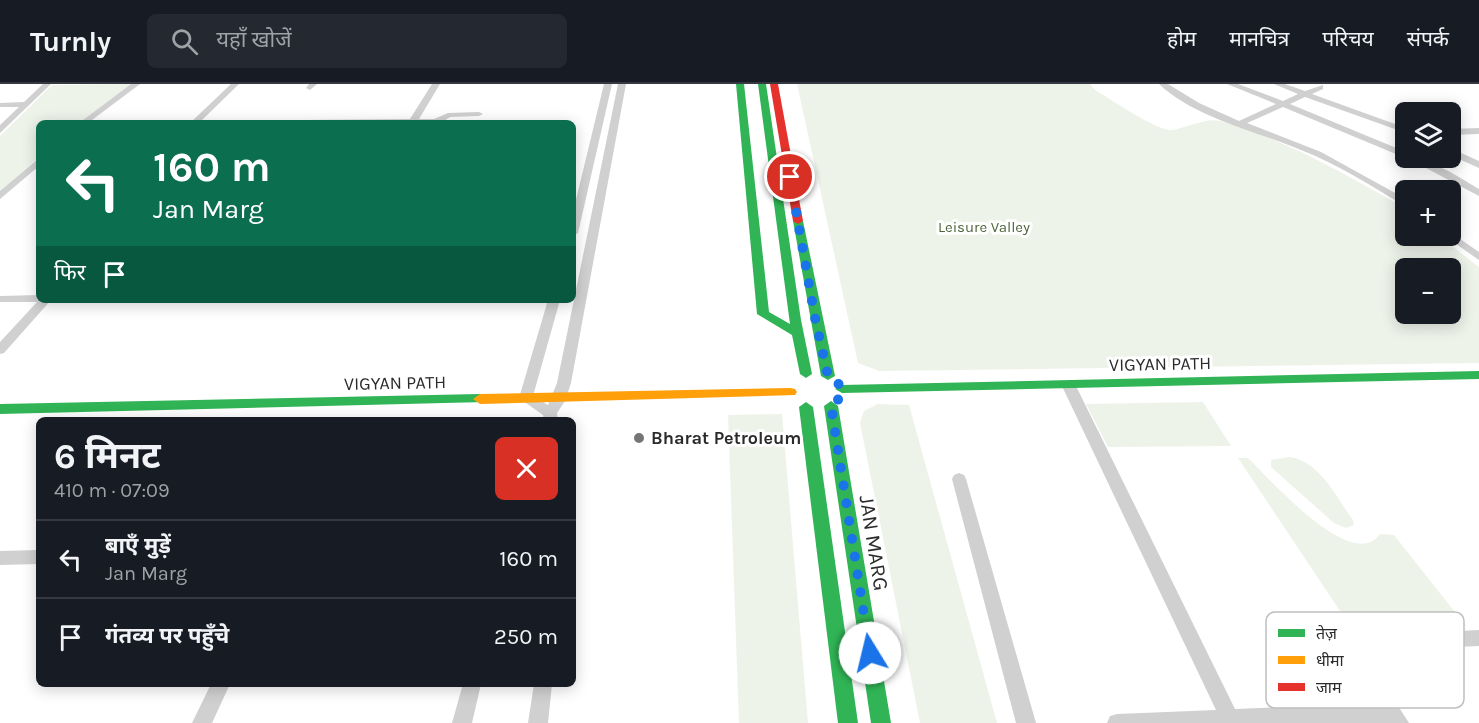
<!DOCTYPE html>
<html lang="hi">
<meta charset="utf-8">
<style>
body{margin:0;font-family:Karla,"Noto Sans Devanagari",sans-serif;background:#242831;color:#f1f3f6;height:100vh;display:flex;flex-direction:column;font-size:22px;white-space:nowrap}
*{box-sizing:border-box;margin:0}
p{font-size:20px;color:#9ea1a6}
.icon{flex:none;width:33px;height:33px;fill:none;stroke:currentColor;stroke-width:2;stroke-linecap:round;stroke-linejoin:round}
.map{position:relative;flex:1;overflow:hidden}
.panel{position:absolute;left:36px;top:333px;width:540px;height:270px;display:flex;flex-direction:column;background:#171b24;border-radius:9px;box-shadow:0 3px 15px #0003}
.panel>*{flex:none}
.top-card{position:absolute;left:36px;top:36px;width:540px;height:183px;border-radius:9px;box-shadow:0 3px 15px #0003;background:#0b6e4f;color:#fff;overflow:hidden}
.buttons{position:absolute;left:1395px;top:18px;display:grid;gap:12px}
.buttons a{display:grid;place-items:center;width:66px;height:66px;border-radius:9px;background:#171b24;box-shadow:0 3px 15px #0003;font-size:30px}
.pin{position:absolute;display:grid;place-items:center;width:51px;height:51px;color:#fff;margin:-26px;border:3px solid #fff;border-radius:50%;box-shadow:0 2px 6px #0007}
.me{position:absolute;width:66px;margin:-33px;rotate:351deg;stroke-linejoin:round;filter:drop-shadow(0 0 4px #0008)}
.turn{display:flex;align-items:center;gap:21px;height:126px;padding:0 18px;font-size:27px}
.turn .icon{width:78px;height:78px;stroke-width:2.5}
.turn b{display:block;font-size:42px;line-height:51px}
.then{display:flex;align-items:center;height:57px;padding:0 18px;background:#0003;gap:12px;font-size:22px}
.round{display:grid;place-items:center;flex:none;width:63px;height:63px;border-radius:9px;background:#242831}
.headline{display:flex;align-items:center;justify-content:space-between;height:102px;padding:0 18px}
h1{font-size:36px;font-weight:700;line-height:45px}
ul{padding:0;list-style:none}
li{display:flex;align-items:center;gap:18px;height:78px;padding:0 18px;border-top:2px solid #363941}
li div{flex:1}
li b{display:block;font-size:22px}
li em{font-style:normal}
header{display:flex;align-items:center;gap:36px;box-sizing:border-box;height:84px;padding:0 30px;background:#171b24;border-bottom:2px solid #363941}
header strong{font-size:28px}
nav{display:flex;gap:33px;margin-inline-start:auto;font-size:21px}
.search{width:420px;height:54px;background:#242831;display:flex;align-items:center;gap:15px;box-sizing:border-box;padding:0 21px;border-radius:9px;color:#9ea1a6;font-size:22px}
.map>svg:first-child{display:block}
.green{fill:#eef3ea;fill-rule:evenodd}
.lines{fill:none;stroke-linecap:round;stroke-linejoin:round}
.street{fill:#d0d0d0;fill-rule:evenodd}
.fast{fill:#30b455;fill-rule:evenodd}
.slow{fill:#ff9f0a;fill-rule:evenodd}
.jam{fill:#e5322d;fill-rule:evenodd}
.route{stroke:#1a73e8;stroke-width:10;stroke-dasharray:0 18}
.poi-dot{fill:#757575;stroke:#fff;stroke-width:2}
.labels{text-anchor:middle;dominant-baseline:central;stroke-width:6;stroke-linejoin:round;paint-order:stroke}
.far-park-label{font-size:15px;fill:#4e653b;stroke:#fff}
.street-label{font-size:18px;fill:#2b2b2b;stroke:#fff}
.poi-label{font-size:18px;font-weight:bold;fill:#2b2b2b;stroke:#fff;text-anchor:start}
.near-street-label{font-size:21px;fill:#2b2b2b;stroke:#fff}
.key{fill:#fff;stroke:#bfbfbf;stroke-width:1.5}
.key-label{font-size:16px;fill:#2b2b2b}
</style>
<header>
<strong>Turnly</strong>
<div class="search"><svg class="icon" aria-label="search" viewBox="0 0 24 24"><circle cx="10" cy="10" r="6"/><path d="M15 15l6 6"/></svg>यहाँ खोजें</div>
<nav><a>होम</a><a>मानचित्र</a><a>परिचय</a><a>संपर्क</a></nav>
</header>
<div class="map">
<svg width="1479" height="639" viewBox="0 0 1479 639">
<rect width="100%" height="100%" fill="#fff"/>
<g class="green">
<path d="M 131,0 L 79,39 L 39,39 L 39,73 L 0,107 L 0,52 L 52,1 Z"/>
<path d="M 797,0 L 1090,0 L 1095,6 C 1109,14 1158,48 1172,46 C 1186,44 1207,33 1221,37 C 1286,56 1345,90 1403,123 L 1405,125 L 1406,152 L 1439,152 L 1479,183 L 1479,279 L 879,287 L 858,279 ZM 1406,184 L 1450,184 L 1450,230 L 1406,230 Z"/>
<path d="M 1203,318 L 1231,362 L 1108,363 L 1086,320 Z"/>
<path d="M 878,320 L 909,321 L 997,639 L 920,639 L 860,339 L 864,327 Z"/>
<path d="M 782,330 L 808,639 L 739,639 L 728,331 Z"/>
<path d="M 1289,373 C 1319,376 1336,413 1353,436 L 1354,441 L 1346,444 L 1334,439 L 1271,383 L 1271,376 Z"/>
<path d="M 1238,374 L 1248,374 C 1269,394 1352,490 1380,450 L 1394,451 L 1466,542 L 1352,545 Z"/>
</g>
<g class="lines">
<g class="street">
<path d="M 43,0 L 51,0 L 0,49 L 0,41 L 19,23 L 0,23 L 0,19 L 24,18 Z"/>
<path d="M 131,0 L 140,0 L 88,39 L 79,39 Z"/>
<path d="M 231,0 L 239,0 L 199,39 L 190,39 Z"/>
<path d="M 309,0 L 317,0 L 310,6 L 306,4 Z"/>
<path d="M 432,0 L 440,0 L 419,35 L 434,35 L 448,29 L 479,28 L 483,30 L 479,32 L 450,33 L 441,39 L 297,39 L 301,36 L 410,35 Z"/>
<path d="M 604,0 L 612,0 L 578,149 L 573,152 L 573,128 Z"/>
<path d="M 618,0 L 626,0 L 571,299 L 565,317 L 557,329 L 558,336 L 544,336 L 543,331 L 519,314 L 548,216 L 560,216 L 533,312 L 548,321 L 557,299 Z"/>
<path d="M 1159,0 L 1168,0 L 1199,19 L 1239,37 L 1276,20 L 1227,0 L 1238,0 L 1283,17 L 1298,10 L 1274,0 L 1285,0 L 1305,7 L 1323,1 L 1323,5 L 1312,10 L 1406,44 L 1406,49 L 1305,13 L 1290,20 L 1406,68 L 1406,74 C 1431,74 1457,92 1479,105 L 1479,112 L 1407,74 L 1403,73 L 1283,23 L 1247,39 L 1321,68 L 1406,115 L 1406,122 L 1403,121 C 1370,101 1337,80 1301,66 C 1256,47 1195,34 1159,0 Z"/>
<path d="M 1479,44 L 1479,50 L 1450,51 L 1450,45 Z"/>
<path d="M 1450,64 L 1479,77 L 1479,84 L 1450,71 Z"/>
<path d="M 39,74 L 39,82 L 0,115 L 0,107 Z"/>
<path d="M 1450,148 L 1479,168 L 1479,176 L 1446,153 L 1445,152 L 1450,152 Z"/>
<path d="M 39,211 L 39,216 L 51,216 L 4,269 L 0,270 L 0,258 L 37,218 L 0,218 L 0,212 Z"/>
<path d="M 1068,296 L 1075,300 L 1235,625 L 1376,619 L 1339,560 L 1342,554 L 1348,552 L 1479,546 L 1479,562 L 1363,567 L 1409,639 L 1107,639 L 1110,632 L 1117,630 L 1216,626 L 1061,300 Z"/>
<path d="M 959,389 L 964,391 L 966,395 L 1036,639 L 1016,639 L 952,395 L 954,391 Z"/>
<path d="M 39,466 L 39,480 L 0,481 L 0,467 Z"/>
<path d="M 211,600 L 230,600 L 212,639 L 192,639 Z"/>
<path d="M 463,600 L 481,600 L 472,639 L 452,639 Z"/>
<path d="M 534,600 L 552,600 L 548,639 L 528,639 Z"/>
</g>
<g class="fast">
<path d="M 736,0 L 744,0 L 769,228 L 790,240 L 758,0 L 766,0 L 801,236 L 812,290 L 806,294 L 800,290 L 792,251 L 757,230 Z"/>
<path d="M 798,134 L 803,137 L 835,292 L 828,296 L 821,292 L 793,137 Z"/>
<path d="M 1479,287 L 1479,295 L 842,309 L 835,305 L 842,301 Z"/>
<path d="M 480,310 L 485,312 L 487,315 L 485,318 L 0,330 L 0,320 Z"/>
<path d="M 831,317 L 838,322 L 891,639 L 871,639 L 824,322 Z"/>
<path d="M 806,318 L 813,323 L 858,639 L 838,639 L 799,323 Z"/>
</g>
<path class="slow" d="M 790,304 L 795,305 L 797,308 L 795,311 L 480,320 L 473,315 L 480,310 Z"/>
<path class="jam" d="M 770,0 L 778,0 L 803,137 L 798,140 L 793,137 Z"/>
</g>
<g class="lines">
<path class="route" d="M 790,93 L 815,234 L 828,292 C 837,296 842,302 842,312 L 831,322 L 870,569"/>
</g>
<circle class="poi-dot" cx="639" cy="354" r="6"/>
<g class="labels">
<g class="far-park-label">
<text x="984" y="143">Leisure Valley</text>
</g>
<g class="street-label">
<text transform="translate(1160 280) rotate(-1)">VIGYAN PATH</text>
<text transform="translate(395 299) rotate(-1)">VIGYAN PATH</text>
</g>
<g class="poi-label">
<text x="651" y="354">Bharat Petroleum</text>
</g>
<g class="near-street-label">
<text transform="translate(874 459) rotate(81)">JAN MARG</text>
</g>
</g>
<rect x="1266" y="528" width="198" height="96" rx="9" class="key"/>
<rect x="1278" y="545" width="27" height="8" fill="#30b455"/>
<rect x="1278" y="572" width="27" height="8" fill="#ff9f0a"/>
<rect x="1278" y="599" width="27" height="8" fill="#e5322d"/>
<g class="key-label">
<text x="1316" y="555">तेज़</text>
<text x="1316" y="582">धीमा</text>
<text x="1316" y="609">जाम</text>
</g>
</svg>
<div class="buttons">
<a><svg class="icon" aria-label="layers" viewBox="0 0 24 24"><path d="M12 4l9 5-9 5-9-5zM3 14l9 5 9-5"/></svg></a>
<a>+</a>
<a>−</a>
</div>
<div class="pin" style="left:790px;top:93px;background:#d93025"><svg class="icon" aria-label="arrive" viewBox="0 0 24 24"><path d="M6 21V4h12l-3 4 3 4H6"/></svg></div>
<svg class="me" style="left:870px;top:569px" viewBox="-20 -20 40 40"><circle r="19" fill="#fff"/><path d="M0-13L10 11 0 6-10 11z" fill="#1a73e8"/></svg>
<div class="top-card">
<div class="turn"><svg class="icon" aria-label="left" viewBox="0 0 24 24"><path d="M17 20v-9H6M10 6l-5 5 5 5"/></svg><div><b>160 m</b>Jan Marg</div></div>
<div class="then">फिर<svg class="icon" aria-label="arrive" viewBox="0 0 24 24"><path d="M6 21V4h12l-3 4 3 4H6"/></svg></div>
</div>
<section class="panel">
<div class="headline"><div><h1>6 मिनट</h1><p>410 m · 07:09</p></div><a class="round" style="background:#d93025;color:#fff"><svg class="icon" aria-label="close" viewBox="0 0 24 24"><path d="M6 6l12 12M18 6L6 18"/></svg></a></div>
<ul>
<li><svg class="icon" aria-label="left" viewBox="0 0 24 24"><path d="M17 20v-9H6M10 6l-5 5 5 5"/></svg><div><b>बाएँ मुड़ें</b><p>Jan Marg</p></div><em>160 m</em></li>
<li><svg class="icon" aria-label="arrive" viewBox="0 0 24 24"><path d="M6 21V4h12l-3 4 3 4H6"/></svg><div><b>गंतव्य पर पहुँचे</b></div><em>250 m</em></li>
</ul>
</section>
</div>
